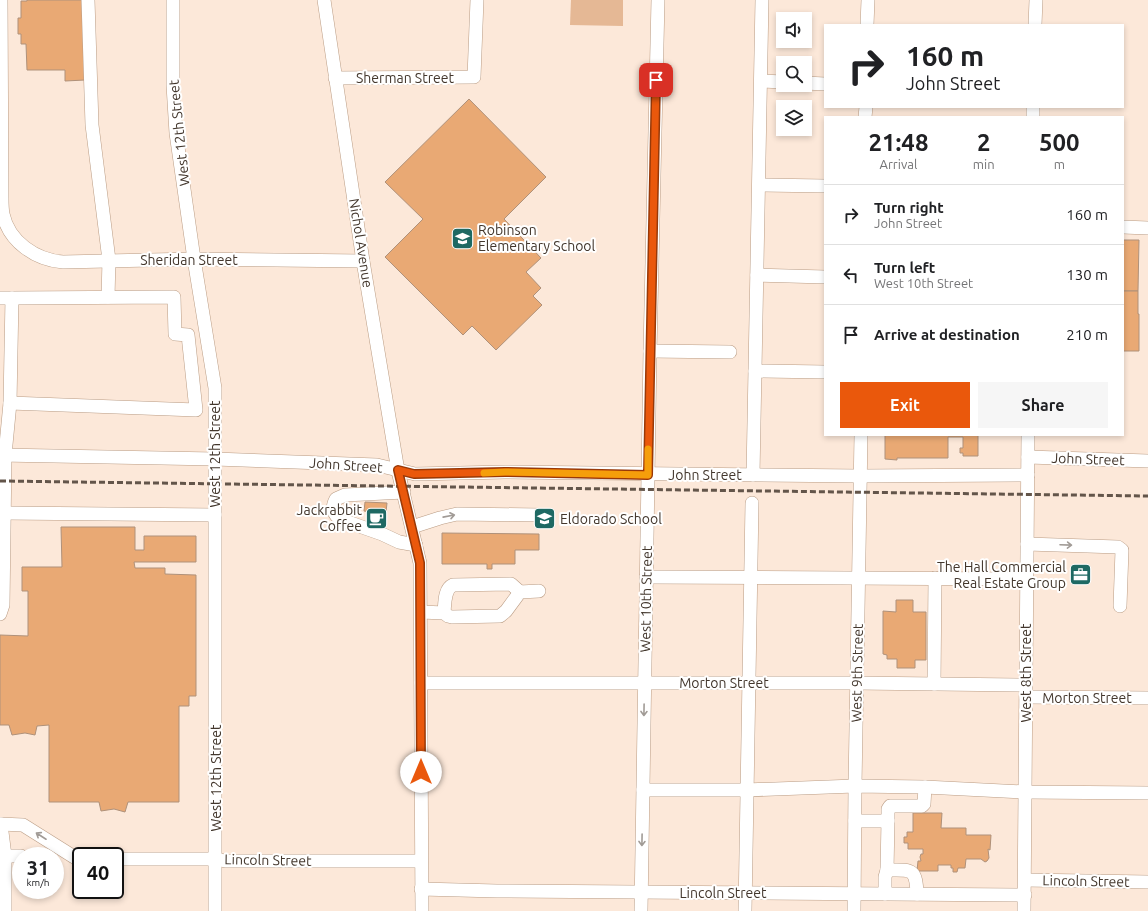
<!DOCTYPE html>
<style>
body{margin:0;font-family:Ubuntu,sans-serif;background:#f6f6f6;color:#202124;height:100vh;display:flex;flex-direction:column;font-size:15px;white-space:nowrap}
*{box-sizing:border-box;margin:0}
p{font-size:13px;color:#757577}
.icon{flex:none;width:22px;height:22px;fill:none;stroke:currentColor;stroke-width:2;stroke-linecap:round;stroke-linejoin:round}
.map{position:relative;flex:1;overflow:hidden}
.panel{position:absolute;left:824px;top:116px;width:300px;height:320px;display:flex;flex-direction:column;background:#fff;border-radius:0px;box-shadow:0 2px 6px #0003}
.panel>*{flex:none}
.hud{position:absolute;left:824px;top:24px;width:300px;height:84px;border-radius:0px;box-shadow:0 2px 6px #0003;background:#fff;color:#202124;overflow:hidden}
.fabs{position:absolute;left:776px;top:12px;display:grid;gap:8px}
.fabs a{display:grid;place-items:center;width:36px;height:36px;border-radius:0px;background:#fff;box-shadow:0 2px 6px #0003;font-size:20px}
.speed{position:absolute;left:12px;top:847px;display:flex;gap:8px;font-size:20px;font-weight:700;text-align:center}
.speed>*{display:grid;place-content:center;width:52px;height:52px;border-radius:50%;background:#fff;box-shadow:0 2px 6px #0003;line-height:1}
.speed small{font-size:10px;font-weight:400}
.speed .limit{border:2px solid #111;border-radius:6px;background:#fff;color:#111}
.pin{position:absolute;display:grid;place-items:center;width:34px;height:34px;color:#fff;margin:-17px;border-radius:8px;box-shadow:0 2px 6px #0006}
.me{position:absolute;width:44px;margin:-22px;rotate:0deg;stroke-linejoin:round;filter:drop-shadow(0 0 3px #0008)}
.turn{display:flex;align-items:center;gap:14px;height:84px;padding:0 16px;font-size:18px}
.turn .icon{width:52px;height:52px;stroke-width:2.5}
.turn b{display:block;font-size:28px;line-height:34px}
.eta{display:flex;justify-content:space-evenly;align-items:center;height:68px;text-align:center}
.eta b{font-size:24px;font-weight:600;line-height:28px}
.cta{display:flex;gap:8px;margin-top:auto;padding:8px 16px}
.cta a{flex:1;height:46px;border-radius:0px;background:#ea580c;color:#fff;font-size:16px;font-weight:600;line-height:46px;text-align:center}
.cta a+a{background:#f6f6f6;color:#202124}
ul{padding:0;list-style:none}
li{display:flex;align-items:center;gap:12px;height:60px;padding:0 16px;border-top:1px solid #e0e0e0}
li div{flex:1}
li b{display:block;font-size:15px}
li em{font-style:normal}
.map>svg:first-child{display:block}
.green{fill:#e5b895}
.building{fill:#e9a974;stroke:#af917a}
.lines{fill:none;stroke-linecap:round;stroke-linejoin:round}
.minor-casing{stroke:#ba9c84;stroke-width:14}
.minor{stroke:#fff;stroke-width:13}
.rail{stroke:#63554a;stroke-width:3;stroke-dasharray:6 3;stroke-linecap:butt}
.oneway{stroke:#a19b96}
.route-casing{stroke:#983908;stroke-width:10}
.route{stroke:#ea580c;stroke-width:7}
.slow{stroke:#f59e0b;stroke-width:7}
.labels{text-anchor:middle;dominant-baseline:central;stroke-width:4;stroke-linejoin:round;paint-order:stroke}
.street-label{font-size:14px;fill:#43372d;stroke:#fff}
.poi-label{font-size:14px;fill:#43372d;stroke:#fff;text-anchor:start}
</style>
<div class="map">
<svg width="1148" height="911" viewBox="0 0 1148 911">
<rect width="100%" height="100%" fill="#fce8d9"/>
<path class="green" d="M 571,0 L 623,0 L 623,26 L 570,25 Z"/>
<g class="building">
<path d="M 27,0 L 84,0 L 85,80 L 65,81 L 65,70 L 27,70 L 26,44 L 21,44 L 21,34 L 18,34 L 18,18 L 21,18 L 21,1 L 27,1 Z"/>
<path d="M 469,99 L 546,177 L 504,219 L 541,258 L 526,272 L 541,288 L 533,296 L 542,305 L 496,350 L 472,326 L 463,335 L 385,257 L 423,219 L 385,182 Z"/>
<path d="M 1123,240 L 1139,240 L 1138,291 L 1123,291 Z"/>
<path d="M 1123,291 L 1138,291 L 1138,314 L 1139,314 L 1139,351 L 1123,351 Z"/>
<path d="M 885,435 L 978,435 L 978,456 L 963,456 L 963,453 L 960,453 L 960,448 L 963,448 L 963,437 L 948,437 L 948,458 L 897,458 L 897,460 L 885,459 Z"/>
<path d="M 365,502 L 387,503 L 386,512 L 383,512 L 382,524 L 371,524 L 371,512 L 364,511 Z"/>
<path d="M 61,527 L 135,527 L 135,550 L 144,550 L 144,536 L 196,536 L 196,562 L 134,562 L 135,568 L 165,568 L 165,574 L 196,575 L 196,696 L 189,696 L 189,706 L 179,706 L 179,802 L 128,802 L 125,812 L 114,809 L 101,811 L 99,802 L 49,802 L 49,725 L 37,726 L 35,735 L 25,733 L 12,735 L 9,725 L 0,725 L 0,635 L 28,636 L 28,591 L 22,591 L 22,567 L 62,567 Z"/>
<path d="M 442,533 L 539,534 L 539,550 L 515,550 L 515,564 L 492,564 L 492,569 L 487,569 L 487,564 L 442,564 Z"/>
<path d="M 896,600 L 913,600 L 913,612 L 926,612 L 926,660 L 915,660 L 915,668 L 897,668 L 897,659 L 887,659 L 887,655 L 883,654 L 883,611 L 896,612 Z"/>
<path d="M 913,813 L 942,813 L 941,828 L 966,828 L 966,835 L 991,835 L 990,850 L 988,849 L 989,858 L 987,861 L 985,862 L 981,859 L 966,859 L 965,868 L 958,868 L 957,872 L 953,872 L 953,868 L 951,868 L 951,865 L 938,865 L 938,871 L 917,871 L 918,861 L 921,861 L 920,857 L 921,854 L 923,854 L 923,849 L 908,849 L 908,843 L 904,843 L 904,837 L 907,837 L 907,832 L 913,832 Z"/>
</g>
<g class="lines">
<defs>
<g id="minor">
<path d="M 1,0 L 2,198 C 2,203 2,209 3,214 C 9,242 36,260 63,262 L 194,259 L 363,261"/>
<path d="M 88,0 L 92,125 L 109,260 L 108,297"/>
<path d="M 173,0 L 173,85 L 176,133 L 194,259 L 215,388 L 215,911"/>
<path d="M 324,0 L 363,261 L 398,471 L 420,563 L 422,911"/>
<path d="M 867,25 L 868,0"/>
<path d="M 1035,25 L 1036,0"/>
<path d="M 335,78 L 474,77 L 477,0"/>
<path d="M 761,81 L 783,82"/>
<path d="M 805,83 L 825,84"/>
<path d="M 865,117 L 866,107"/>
<path d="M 1033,117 L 1033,107"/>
<path d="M 759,185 L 825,186"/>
<path d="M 1123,227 L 1148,228"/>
<path d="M 757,275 L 825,277"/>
<path d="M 0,298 L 12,298 L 10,403 L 5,455 L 3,605 L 0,614"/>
<path d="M 650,351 L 730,352"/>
<path d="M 755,371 L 825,372"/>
<path d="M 10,403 L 196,410 L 188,335 L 175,334 L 174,297 L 12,298"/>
<path d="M 0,455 L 215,459 L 377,465 L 415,474 L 505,472 L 860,476 L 1028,475"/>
<path d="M 1028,457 L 1148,461"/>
<path d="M 753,475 L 762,0"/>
<path d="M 404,492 L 345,495 L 336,499 C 331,508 333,515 342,520 L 382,534 L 399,542 L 416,545"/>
<path d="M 4,513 L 215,515"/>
<path d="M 412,527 L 440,518 L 457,514 L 540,515"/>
<path d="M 1027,544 L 1118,547 L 1122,550 L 1120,606"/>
<path d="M 646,577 L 1027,579"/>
<path d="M 421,612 L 444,613 L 448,616 L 452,617 L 500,616 L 506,611 L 520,592 L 539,591"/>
<path d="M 444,613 C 445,603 444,589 453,585 L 511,584 L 520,592"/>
<path d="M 421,683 L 857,683 L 1026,685"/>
<path d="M 934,684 L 935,578"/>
<path d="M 1026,697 L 1148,698"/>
<path d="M 643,790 L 747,790 L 855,786 L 925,787 L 1025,792 L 1148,793"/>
<path d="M 855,821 L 888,821 L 888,809 L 890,806 L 922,806 L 924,804 L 925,787"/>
<path d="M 0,824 L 23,825 L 74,857"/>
<path d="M 1,824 L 5,856 L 5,911"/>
<path d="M 5,856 L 21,856"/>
<path d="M 115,859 L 216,859 L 225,861 L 421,861"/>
<path d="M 887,870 C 911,870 916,867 917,894"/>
<path d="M 1025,880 L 1148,882"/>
<path d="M 421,889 L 497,891 L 1025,895"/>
<path d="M 885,894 L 885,877 L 887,870 L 888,821"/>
<path d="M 641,911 L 650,351 L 658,0"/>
<path d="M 745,911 L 752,503"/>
<path d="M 854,911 L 855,786 L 861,435"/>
<path d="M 1024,911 L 1028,435"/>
</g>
</defs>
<use href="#minor" class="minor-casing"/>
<use href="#minor" class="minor"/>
<path class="rail" d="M 0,481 L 1148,496"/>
</g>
<defs><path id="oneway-shaft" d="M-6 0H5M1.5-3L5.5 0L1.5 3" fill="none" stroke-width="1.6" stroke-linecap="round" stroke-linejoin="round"/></defs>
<g class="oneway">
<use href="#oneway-shaft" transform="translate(449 516) rotate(-11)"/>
<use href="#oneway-shaft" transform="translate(1066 545) rotate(2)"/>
<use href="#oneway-shaft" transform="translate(644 710) rotate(91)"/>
<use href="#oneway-shaft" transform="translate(41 836) rotate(-147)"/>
<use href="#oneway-shaft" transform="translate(642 840) rotate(91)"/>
</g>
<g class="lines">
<defs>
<path id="route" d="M 421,772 L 420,563 L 398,470 L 414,474 L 505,472 L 648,475 L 656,80"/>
</defs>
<use href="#route" class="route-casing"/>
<use href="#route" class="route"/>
<path class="slow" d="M 484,473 L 505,472 L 648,475 L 648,449"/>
</g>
<defs>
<symbol id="school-square" viewBox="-11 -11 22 22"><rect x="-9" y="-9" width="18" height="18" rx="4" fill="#1e6963" stroke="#fff"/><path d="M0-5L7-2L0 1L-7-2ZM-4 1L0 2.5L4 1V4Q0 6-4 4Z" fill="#fff"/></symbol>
<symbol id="cafe-square" viewBox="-11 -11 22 22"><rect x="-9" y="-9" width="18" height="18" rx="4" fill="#1e6963" stroke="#fff"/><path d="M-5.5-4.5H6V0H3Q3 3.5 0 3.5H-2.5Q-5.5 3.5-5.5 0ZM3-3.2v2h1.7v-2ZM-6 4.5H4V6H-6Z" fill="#fff"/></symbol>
<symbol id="office-square" viewBox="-11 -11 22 22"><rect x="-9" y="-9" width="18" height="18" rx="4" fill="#1e6963" stroke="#fff"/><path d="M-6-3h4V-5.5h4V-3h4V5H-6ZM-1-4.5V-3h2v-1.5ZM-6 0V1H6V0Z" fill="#fff"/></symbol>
</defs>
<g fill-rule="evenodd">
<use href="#school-square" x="450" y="226" width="25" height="25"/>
<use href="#cafe-square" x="364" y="506" width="25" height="25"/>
<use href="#school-square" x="532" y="506" width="25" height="25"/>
<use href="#office-square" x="1068" y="562" width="25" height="25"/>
</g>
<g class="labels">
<g class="street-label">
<text x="405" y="78">Sherman Street</text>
<text transform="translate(179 133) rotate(-96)">West 12th Street</text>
<text transform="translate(361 243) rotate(81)">Nichol Avenue</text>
<text x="189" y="260">Sheridan Street</text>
<text transform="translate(215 454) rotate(-90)">West 12th Street</text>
<text transform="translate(1088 459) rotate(2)">John Street</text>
<text transform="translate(346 465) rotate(4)">John Street</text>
<text x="705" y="475">John Street</text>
<text transform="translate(646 599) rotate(-89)">West 10th Street</text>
<text transform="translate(857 673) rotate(-89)">West 9th Street</text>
<text transform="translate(1026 673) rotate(-90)">West 8th Street</text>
<text x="724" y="683">Morton Street</text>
<text x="1087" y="698">Morton Street</text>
<text transform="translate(216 778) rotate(-90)">West 12th Street</text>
<text transform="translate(268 860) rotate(1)">Lincoln Street</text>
<text transform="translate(1086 881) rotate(1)">Lincoln Street</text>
<text x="723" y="893">Lincoln Street</text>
</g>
<g class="poi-label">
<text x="478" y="230">Robinson<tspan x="478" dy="16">Elementary School</tspan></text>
<text x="362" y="510" text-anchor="end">Jackrabbit<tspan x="362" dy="16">Coffee</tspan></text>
<text x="560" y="519">Eldorado School</text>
<text x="1066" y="567" text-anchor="end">The Hall Commercial<tspan x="1066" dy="16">Real Estate Group</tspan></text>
</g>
</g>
</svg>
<div class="fabs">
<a><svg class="icon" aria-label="sound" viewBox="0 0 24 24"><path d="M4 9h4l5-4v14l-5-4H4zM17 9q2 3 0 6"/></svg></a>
<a><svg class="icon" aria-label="search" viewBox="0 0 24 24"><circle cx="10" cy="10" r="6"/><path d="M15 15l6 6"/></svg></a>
<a><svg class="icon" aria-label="layers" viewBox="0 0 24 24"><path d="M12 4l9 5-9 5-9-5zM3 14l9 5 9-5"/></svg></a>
</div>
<div class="speed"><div>31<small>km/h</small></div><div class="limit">40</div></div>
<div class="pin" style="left:656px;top:80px;background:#d93025"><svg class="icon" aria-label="arrive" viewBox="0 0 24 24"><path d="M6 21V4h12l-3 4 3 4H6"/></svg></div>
<svg class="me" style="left:421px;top:772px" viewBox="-20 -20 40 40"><circle r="19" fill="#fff"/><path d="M0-13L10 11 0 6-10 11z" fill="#ea580c"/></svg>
<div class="hud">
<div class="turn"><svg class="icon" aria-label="right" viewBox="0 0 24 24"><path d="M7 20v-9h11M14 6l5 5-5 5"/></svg><div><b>160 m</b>John Street</div></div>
</div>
<section class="panel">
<div class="eta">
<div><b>21:48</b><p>Arrival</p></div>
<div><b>2</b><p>min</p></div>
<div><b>500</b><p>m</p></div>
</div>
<ul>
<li><svg class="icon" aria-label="right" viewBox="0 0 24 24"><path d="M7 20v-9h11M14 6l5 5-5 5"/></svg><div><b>Turn right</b><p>John Street</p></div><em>160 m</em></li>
<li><svg class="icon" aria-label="left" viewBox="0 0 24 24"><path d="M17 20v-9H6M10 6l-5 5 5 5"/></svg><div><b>Turn left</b><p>West 10th Street</p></div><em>130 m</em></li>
<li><svg class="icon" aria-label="arrive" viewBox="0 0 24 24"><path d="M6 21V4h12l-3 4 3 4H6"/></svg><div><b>Arrive at destination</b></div><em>210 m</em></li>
</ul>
<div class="cta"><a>Exit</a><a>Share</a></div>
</section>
</div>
